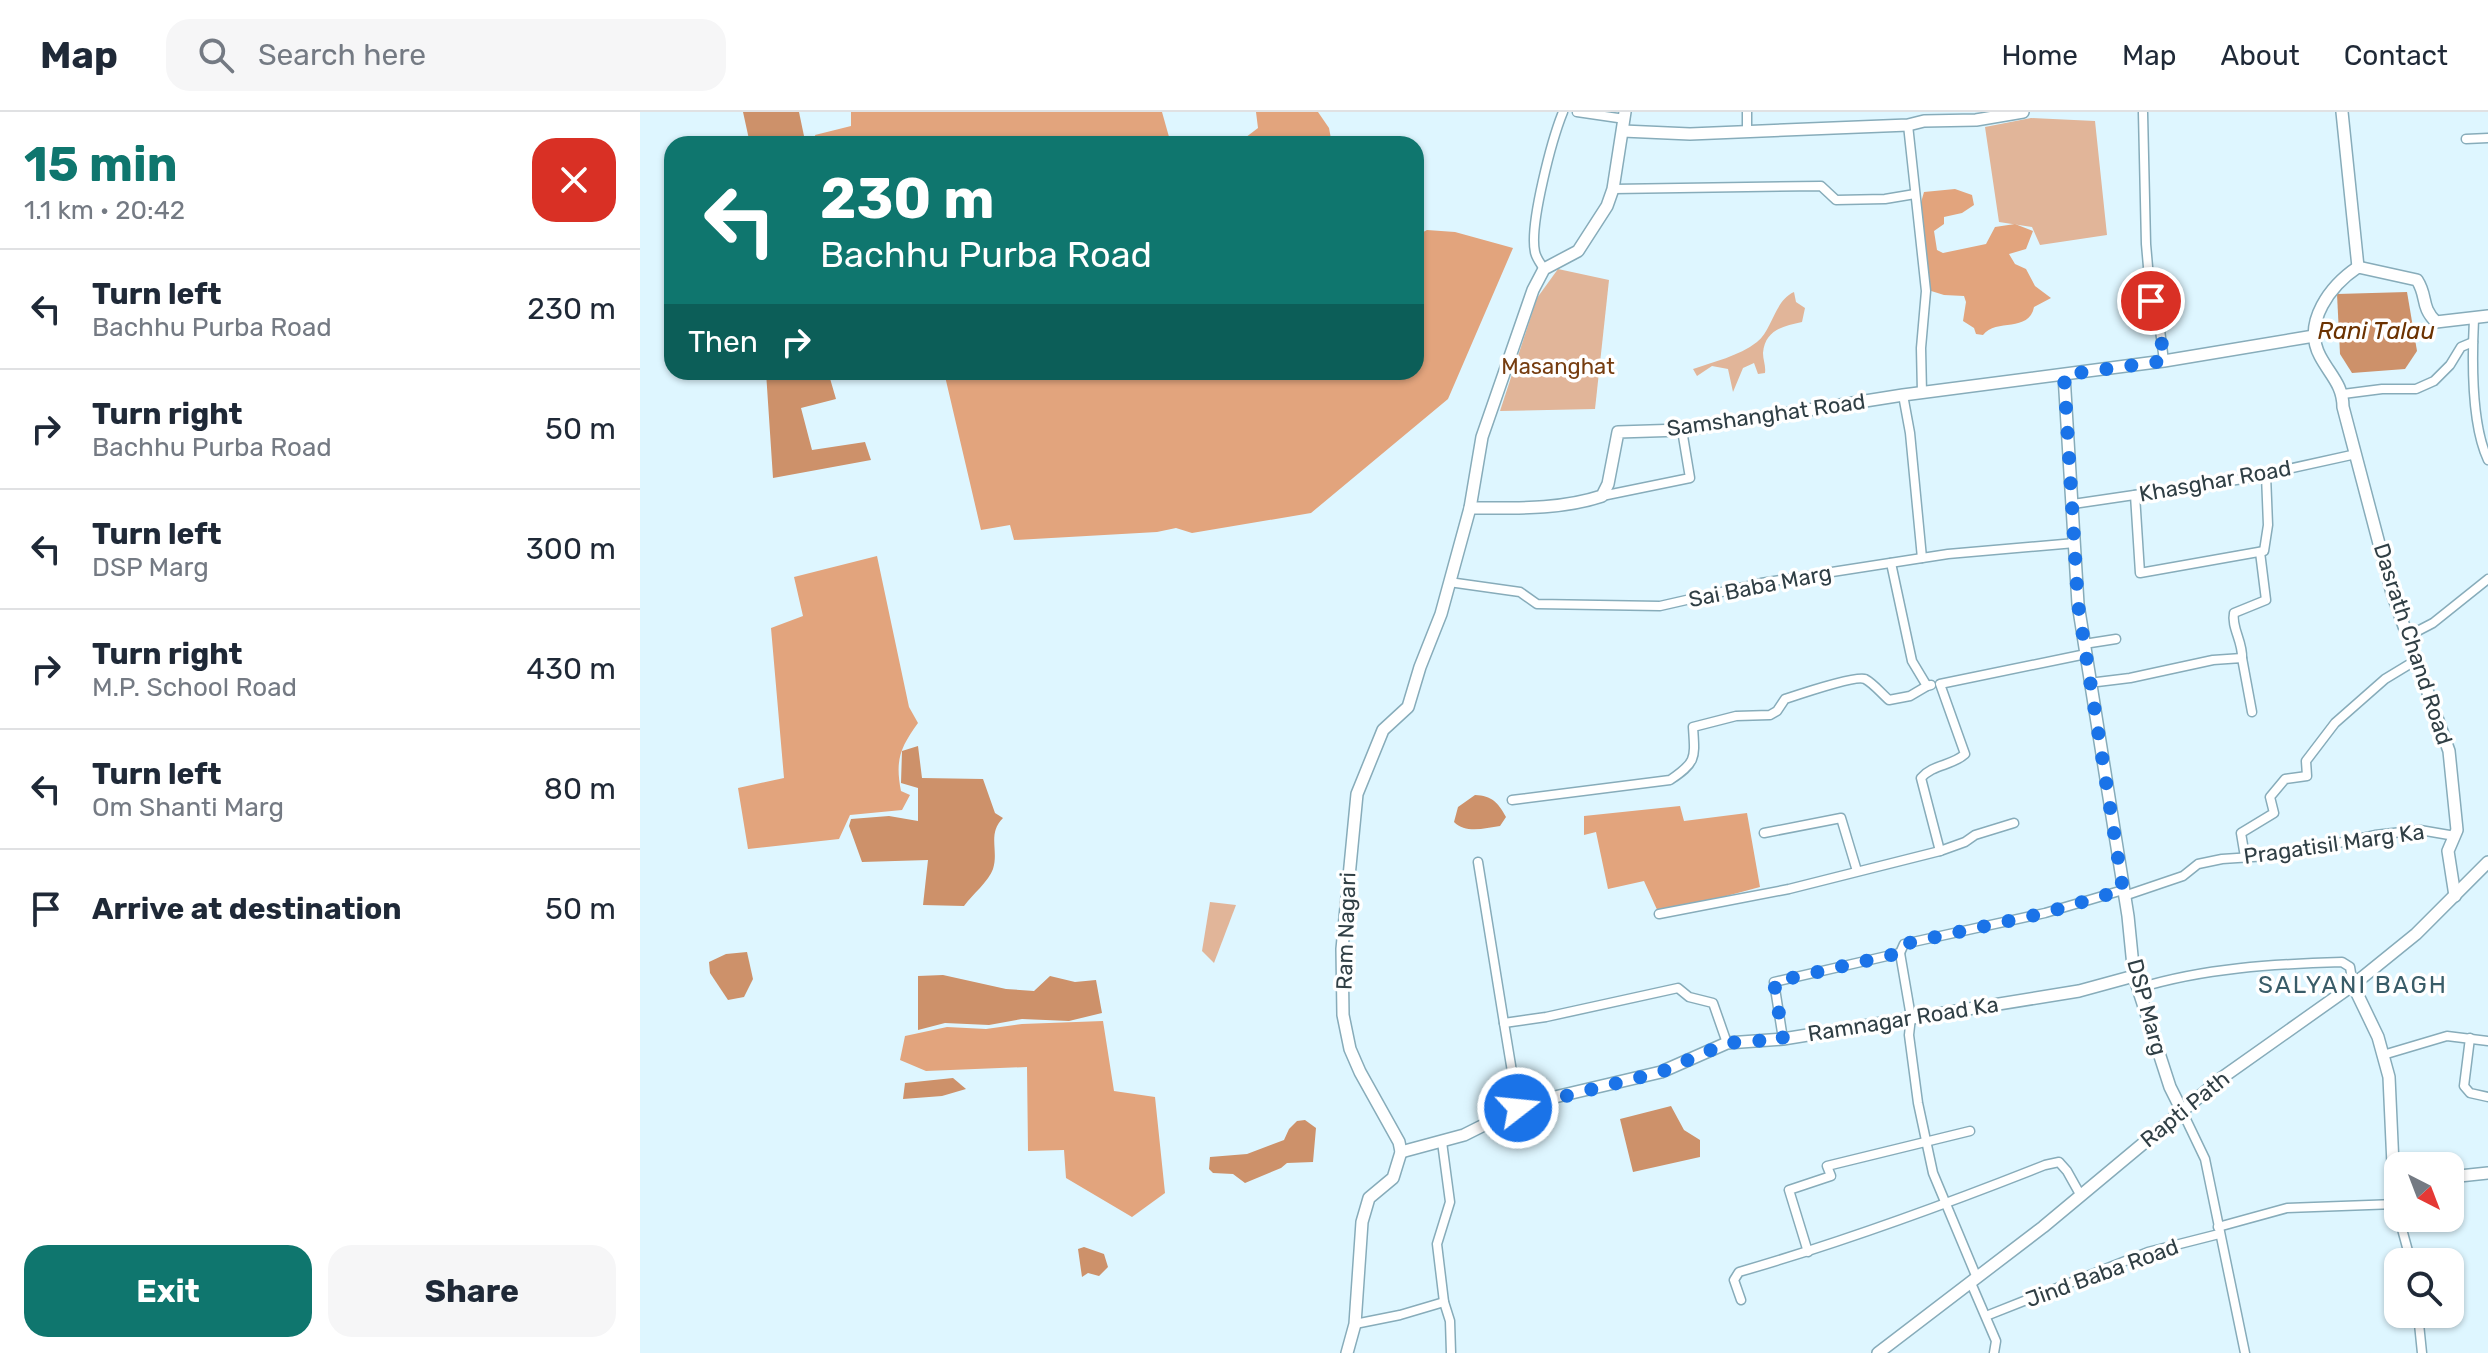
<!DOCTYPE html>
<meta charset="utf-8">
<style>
body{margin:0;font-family:Rubik,sans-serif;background:#f6f6f7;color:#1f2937;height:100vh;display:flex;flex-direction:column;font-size:30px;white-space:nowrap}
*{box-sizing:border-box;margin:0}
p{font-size:26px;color:#747a83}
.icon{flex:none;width:44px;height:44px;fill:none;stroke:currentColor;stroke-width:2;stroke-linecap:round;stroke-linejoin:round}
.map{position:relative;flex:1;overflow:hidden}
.side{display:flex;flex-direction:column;background:#fff;width:640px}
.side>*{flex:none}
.top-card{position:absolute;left:24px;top:24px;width:760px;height:244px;border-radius:24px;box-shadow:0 2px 6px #0004;background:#0f766e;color:#fff;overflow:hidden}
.needle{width:52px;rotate:138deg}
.tools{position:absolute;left:1744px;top:1040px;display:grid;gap:16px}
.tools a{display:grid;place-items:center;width:80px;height:80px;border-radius:16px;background:#fff;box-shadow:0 2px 6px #0004;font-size:40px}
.pin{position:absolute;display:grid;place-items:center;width:68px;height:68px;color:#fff;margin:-34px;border:4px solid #fff;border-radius:50%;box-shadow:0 2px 8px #0007}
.me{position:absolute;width:88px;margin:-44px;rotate:74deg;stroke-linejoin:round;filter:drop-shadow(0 0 6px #0008)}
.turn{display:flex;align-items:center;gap:28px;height:168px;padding:0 24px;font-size:36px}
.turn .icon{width:104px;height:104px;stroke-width:2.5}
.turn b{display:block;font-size:56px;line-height:68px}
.then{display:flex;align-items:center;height:76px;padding:0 24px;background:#0003;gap:16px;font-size:30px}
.round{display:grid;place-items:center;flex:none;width:84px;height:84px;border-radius:24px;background:#f6f6f7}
.head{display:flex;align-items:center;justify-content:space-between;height:136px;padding:0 24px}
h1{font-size:48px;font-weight:700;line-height:60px;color:#0f766e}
.action{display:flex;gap:16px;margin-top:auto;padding:16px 24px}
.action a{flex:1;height:92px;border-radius:24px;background:#0f766e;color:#fff;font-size:32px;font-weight:700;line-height:92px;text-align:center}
.action a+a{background:#f6f6f7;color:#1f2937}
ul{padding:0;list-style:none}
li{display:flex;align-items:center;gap:24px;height:120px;padding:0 24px;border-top:2px solid #e0e1e3}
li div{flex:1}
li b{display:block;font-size:30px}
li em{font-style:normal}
header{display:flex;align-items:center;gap:48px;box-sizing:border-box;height:112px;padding:0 40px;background:#fff;border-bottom:2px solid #e0e1e3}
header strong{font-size:38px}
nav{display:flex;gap:44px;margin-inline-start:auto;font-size:28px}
.search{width:560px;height:72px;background:#f6f6f7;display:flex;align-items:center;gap:20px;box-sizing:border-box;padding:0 28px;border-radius:24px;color:#747a83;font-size:30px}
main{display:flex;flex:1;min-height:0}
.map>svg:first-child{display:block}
.green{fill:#e1b599}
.forest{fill:#e2a47d}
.water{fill:#cd916a}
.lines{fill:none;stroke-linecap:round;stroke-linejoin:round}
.street-casing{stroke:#87acba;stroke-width:11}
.secondary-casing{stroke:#87acba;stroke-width:14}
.street{stroke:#fff;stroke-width:8}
.secondary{stroke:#fff;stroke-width:11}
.route{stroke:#1a73e8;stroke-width:14;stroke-dasharray:0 25.2}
.labels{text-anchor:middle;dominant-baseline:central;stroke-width:7;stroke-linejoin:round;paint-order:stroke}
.park-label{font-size:22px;fill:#763d10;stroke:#fff}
.street-label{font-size:22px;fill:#303f45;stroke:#fff}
.water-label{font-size:24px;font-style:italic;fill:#6b3201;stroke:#fff}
.neighbourhood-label{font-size:24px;letter-spacing:2px;fill:#395c68;stroke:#fff}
</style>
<header>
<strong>Map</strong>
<div class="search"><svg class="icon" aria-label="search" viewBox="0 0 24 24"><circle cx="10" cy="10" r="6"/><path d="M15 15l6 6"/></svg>Search here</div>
<nav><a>Home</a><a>Map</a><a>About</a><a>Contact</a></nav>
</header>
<main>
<section class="side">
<div class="head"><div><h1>15 min</h1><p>1.1 km · 20:42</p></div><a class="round" style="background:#d93025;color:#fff"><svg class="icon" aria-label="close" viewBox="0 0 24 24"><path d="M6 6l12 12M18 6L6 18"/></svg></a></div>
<ul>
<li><svg class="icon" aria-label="left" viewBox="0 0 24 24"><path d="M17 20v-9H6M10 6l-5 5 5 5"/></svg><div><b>Turn left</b><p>Bachhu Purba Road</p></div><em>230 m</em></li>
<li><svg class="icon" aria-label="right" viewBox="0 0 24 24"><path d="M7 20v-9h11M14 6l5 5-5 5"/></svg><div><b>Turn right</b><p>Bachhu Purba Road</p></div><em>50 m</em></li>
<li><svg class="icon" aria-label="left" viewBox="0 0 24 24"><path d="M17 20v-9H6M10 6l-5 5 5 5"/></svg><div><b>Turn left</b><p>DSP Marg</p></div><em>300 m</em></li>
<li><svg class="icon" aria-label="right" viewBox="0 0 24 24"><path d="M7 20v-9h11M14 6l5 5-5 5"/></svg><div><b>Turn right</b><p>M.P. School Road</p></div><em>430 m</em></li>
<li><svg class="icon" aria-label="left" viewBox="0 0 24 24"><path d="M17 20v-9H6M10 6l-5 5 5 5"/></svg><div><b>Turn left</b><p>Om Shanti Marg</p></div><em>80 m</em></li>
<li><svg class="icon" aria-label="arrive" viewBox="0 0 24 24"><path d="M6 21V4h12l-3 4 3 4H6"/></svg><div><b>Arrive at destination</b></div><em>50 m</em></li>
</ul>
<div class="action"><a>Exit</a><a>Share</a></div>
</section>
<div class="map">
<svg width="1848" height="1241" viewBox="0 0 1848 1241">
<rect width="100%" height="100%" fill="#def6ff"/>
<g class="green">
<path d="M 1391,6 L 1455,9 L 1467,123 L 1400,133 L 1392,115 L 1359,110 L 1345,15 Z"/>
<path d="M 918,157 L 969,168 L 955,297 L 860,299 L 897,186 Z"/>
<path d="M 1154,180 L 1156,190 L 1165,196 L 1162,210 C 1143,214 1125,218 1123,241 C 1123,248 1126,254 1125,261 L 1118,262 L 1114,251 L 1103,256 L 1093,280 L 1088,257 L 1072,254 L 1057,264 L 1053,257 C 1073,250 1099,244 1117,230 C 1133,217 1134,189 1154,180 Z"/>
<path d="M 570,790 L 596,793 L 574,851 L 562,839 Z"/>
</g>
<g class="forest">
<path d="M 211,0 L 522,0 L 531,32 L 177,32 L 175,23 L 211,14 Z"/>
<path d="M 616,0 L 678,0 L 689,16 L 692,32 L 597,32 L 618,16 Z"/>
<path d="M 1315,77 L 1332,83 L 1334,93 L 1322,101 L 1304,105 L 1304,112 L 1294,119 L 1297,138 L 1303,141 L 1346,132 L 1355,115 L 1375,112 L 1393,119 L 1386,137 L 1369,142 L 1375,152 L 1386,157 L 1395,174 L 1411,186 L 1394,195 C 1389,221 1356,206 1343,223 L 1336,222 L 1334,216 L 1323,209 L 1326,190 L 1324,184 L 1304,183 L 1288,178 L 1280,94 L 1284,80 Z"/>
<path d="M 787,118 L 815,120 L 873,136 L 808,287 L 671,401 L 552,421 L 536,416 L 517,420 L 374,428 L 370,413 L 341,418 L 304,260 L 776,260 L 776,124 Z"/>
<path d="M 237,444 L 269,595 L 278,611 C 260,636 255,648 261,679 L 270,683 L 262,698 L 210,703 L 199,727 L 108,737 L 98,676 L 144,666 L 131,516 L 163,504 L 154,465 Z"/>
<path d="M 1040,694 L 1044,709 L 1107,701 L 1120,775 L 1019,802 L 1004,769 L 968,777 L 956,720 L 944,723 L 944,704 Z"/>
<path d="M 463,909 L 474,979 L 515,985 L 525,1081 L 492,1105 L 426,1066 L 424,1038 L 388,1039 L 387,955 L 286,959 L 260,948 L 265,924 L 307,915 L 346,917 L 382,912 Z"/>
</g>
<g class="water">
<path d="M 103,0 L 159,0 L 164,24 L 125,32 L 110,32 Z"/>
<path d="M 1767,180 L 1777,239 L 1765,257 L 1712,261 L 1700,242 L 1697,182 Z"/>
<path d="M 126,260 L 199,260 L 189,263 L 196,287 L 161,296 L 172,338 L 225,330 L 231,348 L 133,366 Z"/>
<path d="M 278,634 L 282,666 L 343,667 L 355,701 L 363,706 C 347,722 359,738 353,757 C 349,769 332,783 324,794 L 283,793 L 288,748 L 222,750 L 209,714 L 211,707 L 249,704 L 278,709 L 278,676 L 261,671 L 262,639 Z"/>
<path d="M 835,683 C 852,684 858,690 866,705 L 860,714 C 845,716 826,722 814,710 L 818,695 Z"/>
<path d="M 107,840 L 113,867 L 104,885 L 88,888 L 70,861 L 69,850 L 86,842 Z"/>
<path d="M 303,863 L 366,877 L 394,879 L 410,864 L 435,870 L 456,868 L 462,901 L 429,909 L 382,907 L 349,913 L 305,911 L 278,918 L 278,864 Z"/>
<path d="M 313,966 L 326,977 L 302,984 L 263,987 L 265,971 Z"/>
<path d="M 1031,994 L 1044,1018 L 1060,1028 L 1060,1045 L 993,1060 L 980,1007 Z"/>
<path d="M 665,1008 L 676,1016 L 673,1050 L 647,1051 L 641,1056 L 605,1071 L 593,1062 L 573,1061 L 569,1057 L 570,1045 L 607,1042 L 644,1028 L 649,1017 L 657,1009 Z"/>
<path d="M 444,1135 L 464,1142 L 468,1155 L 459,1164 L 448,1161 L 442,1165 L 438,1137 Z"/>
</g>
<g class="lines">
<defs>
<g id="street">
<path d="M 937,0 L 985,7"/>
<path d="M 1107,0 L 1107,18"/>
<path d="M 1503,1 L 1506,132 L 1511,189 L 1520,218 L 1524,249"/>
<path d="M 1268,13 L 1286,179 L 1281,236 L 1282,281"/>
<path d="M 1826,27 L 1848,26"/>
<path d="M 973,77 L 1181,74 L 1196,88 L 1245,87 L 1275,82"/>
<path d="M 904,157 C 901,152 896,146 895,140 C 889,113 912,27 923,0"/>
<path d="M 1834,207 C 1832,247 1831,312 1848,348"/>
<path d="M 1703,282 L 1742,277 L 1776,277 L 1794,269 L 1810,253 L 1821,235 L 1833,230"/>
<path d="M 1263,283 L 1270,321 L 1282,446"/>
<path d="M 1495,383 L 1500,461 L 1624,439 L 1628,413 L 1626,363"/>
<path d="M 962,384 L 1050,366 L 1042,318"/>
<path d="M 1433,392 L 1603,367 L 1716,342"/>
<path d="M 1251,451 L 1272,549 L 1287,574 L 1291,573"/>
<path d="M 809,470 L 880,480 L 897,492 L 1020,494 L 1121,471 L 1308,442 L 1435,431"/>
<path d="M 1768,524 L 1793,511 L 1848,467"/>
<path d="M 1444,532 L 1476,527"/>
<path d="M 1602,546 C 1603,530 1591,515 1594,501 L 1626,488 L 1620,440"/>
<path d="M 1449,571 L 1490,566 L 1573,548 L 1602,546 L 1612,600"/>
<path d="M 872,688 L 1030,668 C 1057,650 1055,646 1053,615 L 1096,604 L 1130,603 L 1137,599 L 1145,587 C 1157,583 1216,563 1225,567 C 1233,571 1242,582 1249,588 L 1270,584 L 1287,574"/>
<path d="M 1124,721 L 1201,706 L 1217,759"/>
<path d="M 1300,739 L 1325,730 L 1335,723 L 1374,711"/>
<path d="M 1605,745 L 1601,721 L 1634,701 L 1630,685 L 1645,667 L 1667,664 L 1666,649 L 1695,611 L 1745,567 L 1778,547"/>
<path d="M 838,750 L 864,911"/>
<path d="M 1484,784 L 1543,764 L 1558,752 L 1582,747 L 1643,743 L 1735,723 L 1780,718 L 1815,724"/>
<path d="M 1019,802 L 1149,777 L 1300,739 L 1281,666 C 1293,652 1312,654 1325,642 L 1300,572 L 1446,542"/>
<path d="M 1260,841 L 1271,905 L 1269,923 L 1278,991 L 1293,1061 L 1337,1166"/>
<path d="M 1499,876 C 1564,856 1634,852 1702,850 L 1710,855 L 1713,873"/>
<path d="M 1830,926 L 1824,974 L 1830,981 L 1848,985"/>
<path d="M 1143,927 L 1134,870 L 1260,841 L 1264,832 L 1405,801 L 1483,778"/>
<path d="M 1743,943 L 1807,924 L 1848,929"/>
<path d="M 878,996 L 864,911 L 906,905 L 1038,876 L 1049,885 L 1073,891 L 1087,931"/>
<path d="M 1542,999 L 1565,1047 L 1605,1241"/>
<path d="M 802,1030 L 810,1090 L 797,1132 L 804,1190 L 810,1209 L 811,1241"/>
<path d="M 1753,1053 L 1758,1101"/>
<path d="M 1759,1106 L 1771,1150"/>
<path d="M 1578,1115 L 1647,1096 L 1756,1092"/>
<path d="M 1168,1140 L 1149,1078 L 1191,1064 L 1187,1054 L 1330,1019"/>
<path d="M 1331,1171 L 1356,1229 L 1354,1241"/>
<path d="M 1101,1188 L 1094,1168 L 1099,1160 C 1203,1130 1304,1093 1405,1053 L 1419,1050 L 1427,1059 L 1441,1084"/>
<path d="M 1778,1202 L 1782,1241"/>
<path d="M 1346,1204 L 1508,1140 L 1579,1122"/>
<path d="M 715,1212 L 760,1203 L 804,1190"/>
</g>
<g id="secondary">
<path d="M 1702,0 L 1718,155"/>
<path d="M 983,19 L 1050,22 L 1268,13 L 1284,9 L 1336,8 L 1383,0"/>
<path d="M 1424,263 L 1438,492 L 1488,804 L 1494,864 L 1530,975 L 1542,999"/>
<path d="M 830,396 C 874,396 920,398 962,384 L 968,372 L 978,320 L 1042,318 L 1263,283 L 1524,249 L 1674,224"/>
<path d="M 1815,784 L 1808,739 L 1817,718 L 1809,639 L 1752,481 L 1703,295 C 1703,273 1690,263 1680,244 C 1662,210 1691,173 1718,155 L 1777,168 C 1788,185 1780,194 1796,210 L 1848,204"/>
<path d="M 1713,873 L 1738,925 L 1749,965 L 1753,1053 L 1758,1054"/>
<path d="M 761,1040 L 824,1023 L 878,996 L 902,988 L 1021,960 L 1087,931 L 1143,927 L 1439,879 L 1494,864"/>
<path d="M 1810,1065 L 1848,1061"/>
<path d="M 707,1241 L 715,1212 L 722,1110 L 729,1086 L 753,1066 L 761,1040 L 759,1030 L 720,960 L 710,937 L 703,903 L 702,837 L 717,682 L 743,618 L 768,595 L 780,555 L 801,502 L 830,396 L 842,325 L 893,178 L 904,157 L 938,139 L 967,94 L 973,77 L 985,0"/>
<path d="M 1238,1241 L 1403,1115 L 1583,965 L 1713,873 L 1776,822 L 1848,750"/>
</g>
</defs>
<use href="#street" class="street-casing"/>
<use href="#secondary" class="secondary-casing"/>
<use href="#street" class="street"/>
<use href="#secondary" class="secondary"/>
</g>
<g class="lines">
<path class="route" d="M 878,996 L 1021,960 L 1087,931 L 1143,927 L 1134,870 L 1260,841 L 1264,832 L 1405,801 L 1483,778 L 1438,492 L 1424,263 L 1524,249 L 1520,218 L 1511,189"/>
</g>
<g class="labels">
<g class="park-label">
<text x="918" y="254">Masanghat</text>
</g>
<g class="street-label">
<text transform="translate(1126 303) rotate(-8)">Samshanghat Road</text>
<text transform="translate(1575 369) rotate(-10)">Khasghar Road</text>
<text transform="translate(1120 474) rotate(-11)">Sai Baba Marg</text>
<text transform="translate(1773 532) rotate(72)">Dasrath Chand Road</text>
<text transform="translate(1694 732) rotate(-8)">Pragatisil Marg Ka</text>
<text transform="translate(706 819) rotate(-88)">Ram Nagari</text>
<text transform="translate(1507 895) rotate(75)">DSP Marg</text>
<text transform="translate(1263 907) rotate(-9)">Ramnagar Road Ka</text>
<text transform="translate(1545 997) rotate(-39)">Rapti Path</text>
<text transform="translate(1462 1161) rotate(-20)">Jind Baba Road</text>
</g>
<g class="water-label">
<text x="1736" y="219">Rani Talau</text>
</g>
<g class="neighbourhood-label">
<text x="1713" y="873">SALYANI BAGH</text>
</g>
</g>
</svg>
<div class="tools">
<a><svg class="needle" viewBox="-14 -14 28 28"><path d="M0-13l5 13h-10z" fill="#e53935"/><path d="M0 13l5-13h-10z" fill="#747a83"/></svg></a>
<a><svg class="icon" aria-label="search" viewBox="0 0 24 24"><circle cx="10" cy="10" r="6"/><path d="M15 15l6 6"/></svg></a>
</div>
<div class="pin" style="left:1511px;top:189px;background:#d93025"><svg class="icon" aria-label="arrive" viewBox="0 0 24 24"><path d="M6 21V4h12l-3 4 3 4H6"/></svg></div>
<svg class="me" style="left:878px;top:996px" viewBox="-20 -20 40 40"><circle r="17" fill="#1a73e8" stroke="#fff" stroke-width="3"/><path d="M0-11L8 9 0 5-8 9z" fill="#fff"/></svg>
<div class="top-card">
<div class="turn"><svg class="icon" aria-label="left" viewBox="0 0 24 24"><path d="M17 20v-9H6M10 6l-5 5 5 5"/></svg><div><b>230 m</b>Bachhu Purba Road</div></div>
<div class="then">Then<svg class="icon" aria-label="right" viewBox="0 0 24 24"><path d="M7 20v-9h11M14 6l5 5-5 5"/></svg></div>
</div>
</div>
</main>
